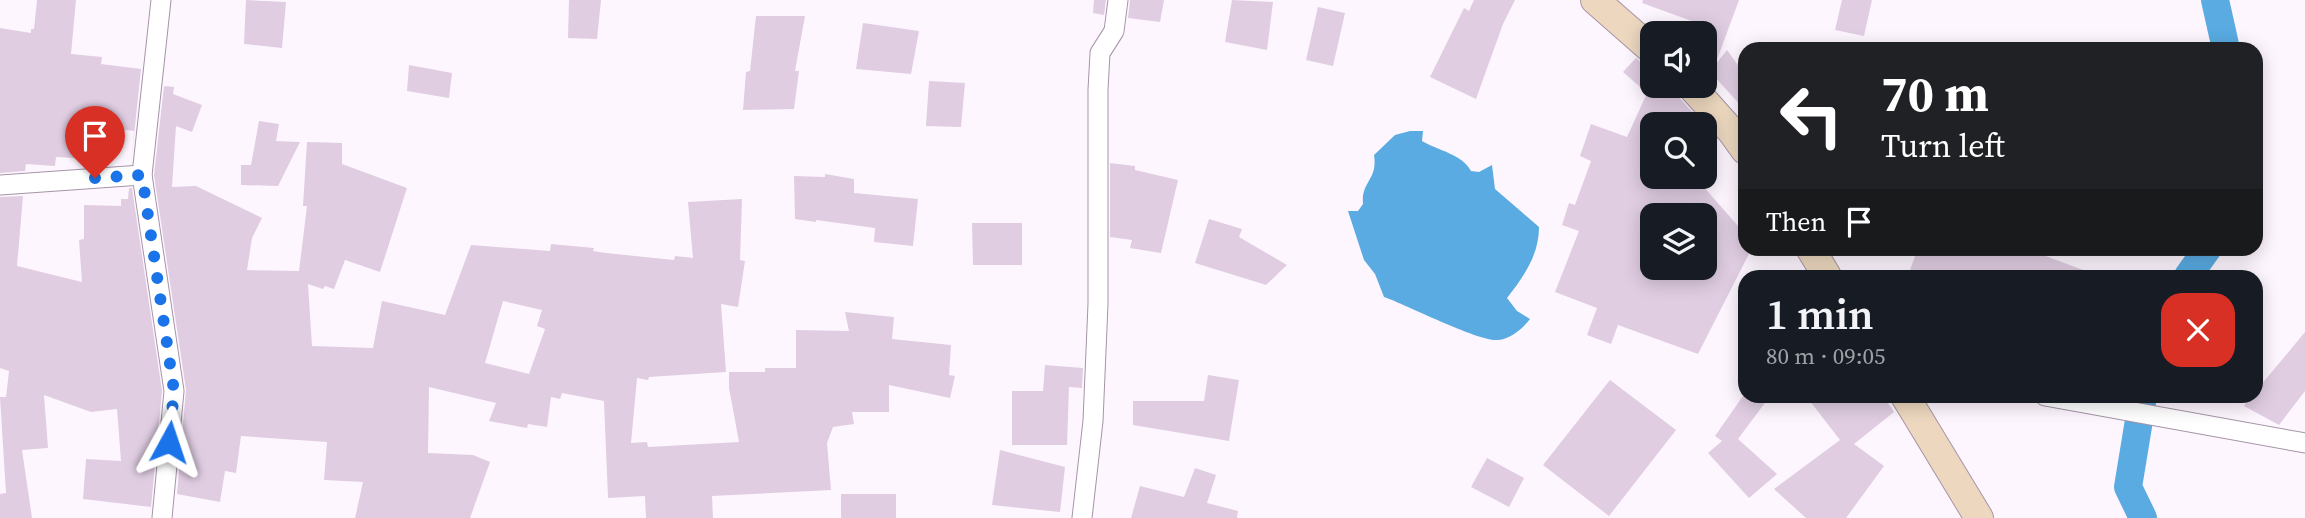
<!DOCTYPE html>
<meta charset="utf-8">
<style>
body{margin:0;font-family:"Source Serif 4",serif;background:#20242c;color:#f1f3f6;height:100vh;display:flex;flex-direction:column;font-size:26px;white-space:nowrap}
*{box-sizing:border-box;margin:0}
p{font-size:23px;color:#9ea1a6}
.icon{flex:none;width:38px;height:38px;fill:none;stroke:currentColor;stroke-width:2;stroke-linecap:round;stroke-linejoin:round}
.map{position:relative;flex:1;overflow:hidden}
.sheet{position:absolute;left:1738px;top:270px;width:525px;height:133px;display:flex;flex-direction:column;background:#171b24;border-radius:21px;box-shadow:0 4px 18px #0003}
.sheet>*{flex:none}
.banner{position:absolute;left:1738px;top:42px;width:525px;height:214px;border-radius:21px;box-shadow:0 4px 18px #0003;background:#202124;color:#fff;overflow:hidden}
.controls{position:absolute;left:1640px;top:21px;display:grid;gap:14px}
.controls a{display:grid;place-items:center;width:77px;height:77px;border-radius:14px;background:#171b24;box-shadow:0 4px 18px #0003;font-size:35px}
.pin{position:absolute;display:grid;place-items:center;width:60px;height:60px;color:#fff;margin:-72px -30px;border-radius:50% 50% 50% 0;rotate:-45deg;box-shadow:0 0 7px #0007}
.pin .icon{rotate:45deg}
.me{position:absolute;width:77px;margin:-38px;rotate:5deg;stroke-linejoin:round;filter:drop-shadow(0 0 5px #0008)}
.turn{display:flex;align-items:center;gap:24px;height:147px;padding:0 28px;font-size:32px}
.turn .icon{width:91px;height:91px;stroke-width:2.5}
.turn b{display:block;font-size:49px;line-height:60px}
.then{display:flex;align-items:center;height:66px;padding:0 28px;background:#0003;gap:14px;font-size:26px}
.round{display:grid;place-items:center;flex:none;width:74px;height:74px;border-radius:21px;background:#20242c}
.summary{display:flex;align-items:center;justify-content:space-between;height:119px;padding:0 28px}
h1{font-size:42px;font-weight:600;line-height:52px}
.map>svg:first-child{display:block}
.water{fill:#59abe2}
.lines{fill:none;stroke-linecap:round;stroke-linejoin:round}
.canal{stroke:#59abe2;stroke-width:28}
.building{fill:#e0cde2;fill-rule:evenodd}
.street-casing{stroke:#a694a8;stroke-width:21}
.secondary-casing{stroke:#a694a8;stroke-width:30}
.street{stroke:#fff;stroke-width:19}
.secondary{stroke:#edd8bf;stroke-width:28}
.route{stroke:#1a73e8;stroke-width:12;stroke-dasharray:0 21.6}
</style>
<div class="map">
<svg width="2305" height="518" viewBox="0 0 2305 518">
<rect width="100%" height="100%" fill="#fef6ff"/>
<path class="water" d="M 1410,131 L 1423,131 L 1422,141 C 1439,151 1462,154 1471,171 L 1479,172 L 1492,165 L 1495,189 L 1539,227 C 1539,255 1524,276 1507,298 L 1517,311 L 1530,319 C 1523,328 1511,339 1498,340 C 1479,342 1407,305 1384,297 L 1375,274 L 1364,260 L 1348,211 L 1358,211 L 1363,204 C 1361,181 1378,180 1374,155 L 1395,135 Z"/>
<g class="lines">
<g class="canal">
<path d="M 2215,0 L 2226,49"/>
<path d="M 2188,276 L 2208,248"/>
<path d="M 2143,518 L 2128,487 L 2143,396"/>
</g>
</g>
<g class="building">
<path d="M 37,0 L 76,0 L 71,54 L 102,57 L 101,64 L 141,69 L 131,164 L 134,131 L 86,124 L 85,128 L 77,127 L 74,158 L 56,157 L 55,166 L 26,164 L 25,171 L 0,173 L 0,28 L 31,33 L 31,29 L 34,29 Z"/>
<path d="M 246,0 L 286,2 L 282,48 L 244,44 Z"/>
<path d="M 569,0 L 601,0 L 597,39 L 568,38 Z"/>
<path d="M 1094,0 L 1106,0 L 1104,15 L 1093,13 Z"/>
<path d="M 1130,0 L 1164,0 L 1160,22 L 1128,18 Z"/>
<path d="M 1232,0 L 1273,2 L 1267,50 L 1225,42 Z"/>
<path d="M 1474,0 L 1515,0 L 1503,24 L 1476,99 L 1430,77 L 1464,8 L 1469,11 Z"/>
<path d="M 1643,0 L 1739,0 L 1715,65 L 1727,50 L 1745,75 L 1745,110 L 1712,74 L 1709,81 L 1704,76 L 1704,33 L 1695,33 L 1700,24 L 1642,3 Z"/>
<path d="M 1842,0 L 1872,0 L 1864,36 L 1835,30 Z"/>
<path d="M 1318,7 L 1345,13 L 1333,66 L 1306,60 Z"/>
<path d="M 756,16 L 805,16 L 795,71 L 799,71 L 794,109 L 743,110 L 746,72 L 750,71 Z"/>
<path d="M 863,23 L 919,31 L 911,74 L 856,69 Z"/>
<path d="M 1636,58 L 1652,71 L 1652,86 L 1675,86 L 1678,96 L 1695,115 L 1686,124 L 1652,124 L 1652,177 L 1695,177 L 1745,234 L 1745,248 L 1752,248 L 1698,354 L 1618,325 L 1611,344 L 1587,335 L 1597,308 L 1555,292 L 1579,231 L 1562,225 L 1569,203 L 1575,205 L 1591,161 L 1580,156 L 1591,124 L 1627,137 L 1647,93 L 1623,72 ZM 1652,215 L 1704,215 L 1704,268 L 1652,268 Z"/>
<path d="M 409,65 L 452,73 L 449,98 L 407,91 Z"/>
<path d="M 929,81 L 965,83 L 961,127 L 926,126 Z"/>
<path d="M 164,86 L 174,87 L 173,94 L 202,105 L 192,132 L 176,126 L 172,187 L 196,186 L 262,218 L 252,238 L 247,270 L 299,271 L 307,206 L 303,206 L 307,142 L 342,143 L 342,164 L 407,188 L 380,272 L 345,260 L 334,289 L 325,286 L 323,289 L 308,284 L 312,346 L 373,348 L 382,301 L 445,315 L 471,245 L 550,251 L 551,244 L 594,248 L 593,251 L 606,253 L 674,260 L 675,256 L 693,258 L 688,202 L 742,199 L 740,260 L 745,261 L 738,307 L 721,304 L 726,372 L 649,377 L 648,380 L 637,378 L 631,443 L 647,442 L 648,447 L 739,442 L 729,388 L 729,372 L 765,372 L 765,368 L 796,368 L 796,330 L 849,331 L 845,312 L 894,317 L 892,339 L 951,345 L 949,375 L 955,376 L 950,398 L 889,385 L 889,412 L 852,412 L 854,424 L 833,427 L 827,443 L 831,490 L 712,496 L 713,518 L 646,518 L 645,496 L 608,498 L 604,401 L 562,393 L 560,399 L 551,397 L 547,427 L 528,424 L 527,428 L 489,421 L 496,403 L 429,387 L 428,453 L 473,455 L 490,462 L 470,518 L 355,518 L 363,482 L 324,480 L 327,442 L 241,436 L 236,473 L 225,471 L 220,502 L 177,494 L 186,390 L 154,175 ZM 503,301 L 542,310 L 537,326 L 545,329 L 529,374 L 485,363 Z"/>
<path d="M 259,121 L 279,124 L 276,141 L 300,142 L 278,186 L 241,185 L 241,165 L 251,165 Z"/>
<path d="M 1110,163 L 1135,166 L 1135,170 L 1178,180 L 1161,253 L 1130,248 L 1132,240 L 1110,237 Z"/>
<path d="M 825,174 L 854,179 L 854,193 L 918,199 L 913,246 L 874,242 L 875,228 L 816,220 L 816,222 L 795,219 L 794,176 L 825,177 Z"/>
<path d="M 129,188 L 132,188 L 162,391 L 151,507 L 83,499 L 86,459 L 121,461 L 117,409 L 91,412 L 44,395 L 48,448 L 22,450 L 32,518 L 0,518 L 0,494 L 6,493 L 0,397 L 6,397 L 9,371 L 0,368 L 0,197 L 23,196 L 17,266 L 82,282 L 79,240 L 84,239 L 84,205 L 121,206 L 121,199 L 128,199 Z"/>
<path d="M 1209,219 L 1242,229 L 1239,237 L 1287,265 L 1266,285 L 1195,263 Z"/>
<path d="M 972,223 L 1022,223 L 1022,265 L 973,265 Z"/>
<path d="M 1918,248 L 2024,248 L 2094,274 L 2094,276 L 1927,276 L 1910,270 Z"/>
<path d="M 2305,332 L 2305,391 L 2279,425 L 2244,406 L 2252,396 L 2256,396 L 2256,391 Z"/>
<path d="M 1045,365 L 1083,368 L 1082,388 L 1069,387 L 1067,445 L 1012,445 L 1012,391 L 1043,391 Z"/>
<path d="M 1208,375 L 1239,380 L 1229,441 L 1133,425 L 1133,401 L 1204,401 Z"/>
<path d="M 1610,380 L 1676,430 L 1609,516 L 1543,465 Z"/>
<path d="M 1743,396 L 1770,396 L 1738,439 L 1777,474 L 1749,498 L 1708,453 L 1722,441 L 1715,436 Z"/>
<path d="M 1806,396 L 1883,396 L 1894,412 L 1854,444 L 1884,466 L 1846,518 L 1806,518 L 1774,489 L 1840,440 Z"/>
<path d="M 1000,450 L 1065,467 L 1060,512 L 992,505 Z"/>
<path d="M 1487,458 L 1524,478 L 1509,507 L 1471,487 Z"/>
<path d="M 1195,468 L 1216,475 L 1207,503 L 1238,511 L 1237,518 L 1131,518 L 1140,486 L 1184,497 Z"/>
<rect x="841" y="494" width="55" height="24"/>
</g>
<g class="lines">
<defs>
<g id="street">
<path d="M 161,0 L 142,175 L 174,391 L 162,518"/>
<path d="M 0,185 L 142,175"/>
<path d="M 2045,396 L 2305,443"/>
<path d="M 1082,518 L 1093,421 L 1098,304 L 1098,90 L 1100,53 L 1114,31 L 1118,0"/>
</g>
<g id="secondary">
<path d="M 1595,0 L 1652,50"/>
<path d="M 1691,86 L 1732,132 L 1745,150"/>
<path d="M 1810,248 L 1827,276"/>
<path d="M 1905,396 L 1979,518"/>
</g>
</defs>
<use href="#street" class="street-casing"/>
<use href="#secondary" class="secondary-casing"/>
<use href="#street" class="street"/>
<use href="#secondary" class="secondary"/>
</g>
<g class="lines">
<path class="route" d="M 95,178 L 142,175 L 174,391 L 169,442"/>
</g>
</svg>
<div class="controls">
<a><svg class="icon" aria-label="sound" viewBox="0 0 24 24"><path d="M4 9h4l5-4v14l-5-4H4zM17 9q2 3 0 6"/></svg></a>
<a><svg class="icon" aria-label="search" viewBox="0 0 24 24"><circle cx="10" cy="10" r="6"/><path d="M15 15l6 6"/></svg></a>
<a><svg class="icon" aria-label="layers" viewBox="0 0 24 24"><path d="M12 4l9 5-9 5-9-5zM3 14l9 5 9-5"/></svg></a>
</div>
<div class="pin" style="left:95px;top:178px;background:#d93025"><svg class="icon" aria-label="arrive" viewBox="0 0 24 24"><path d="M6 21V4h12l-3 4 3 4H6"/></svg></div>
<svg class="me" style="left:169px;top:442px" viewBox="-20 -20 40 40"><path d="M0-17L14 15 0 8-14 15z" fill="#1a73e8" stroke="#fff" stroke-width="4"/></svg>
<div class="banner">
<div class="turn"><svg class="icon" aria-label="left" viewBox="0 0 24 24"><path d="M17 20v-9H6M10 6l-5 5 5 5"/></svg><div><b>70 m</b>Turn left</div></div>
<div class="then">Then<svg class="icon" aria-label="arrive" viewBox="0 0 24 24"><path d="M6 21V4h12l-3 4 3 4H6"/></svg></div>
</div>
<section class="sheet">
<div class="summary"><div><h1>1 min</h1><p>80 m · 09:05</p></div><a class="round" style="background:#d93025;color:#fff"><svg class="icon" aria-label="close" viewBox="0 0 24 24"><path d="M6 6l12 12M18 6L6 18"/></svg></a></div>
</section>
</div>
